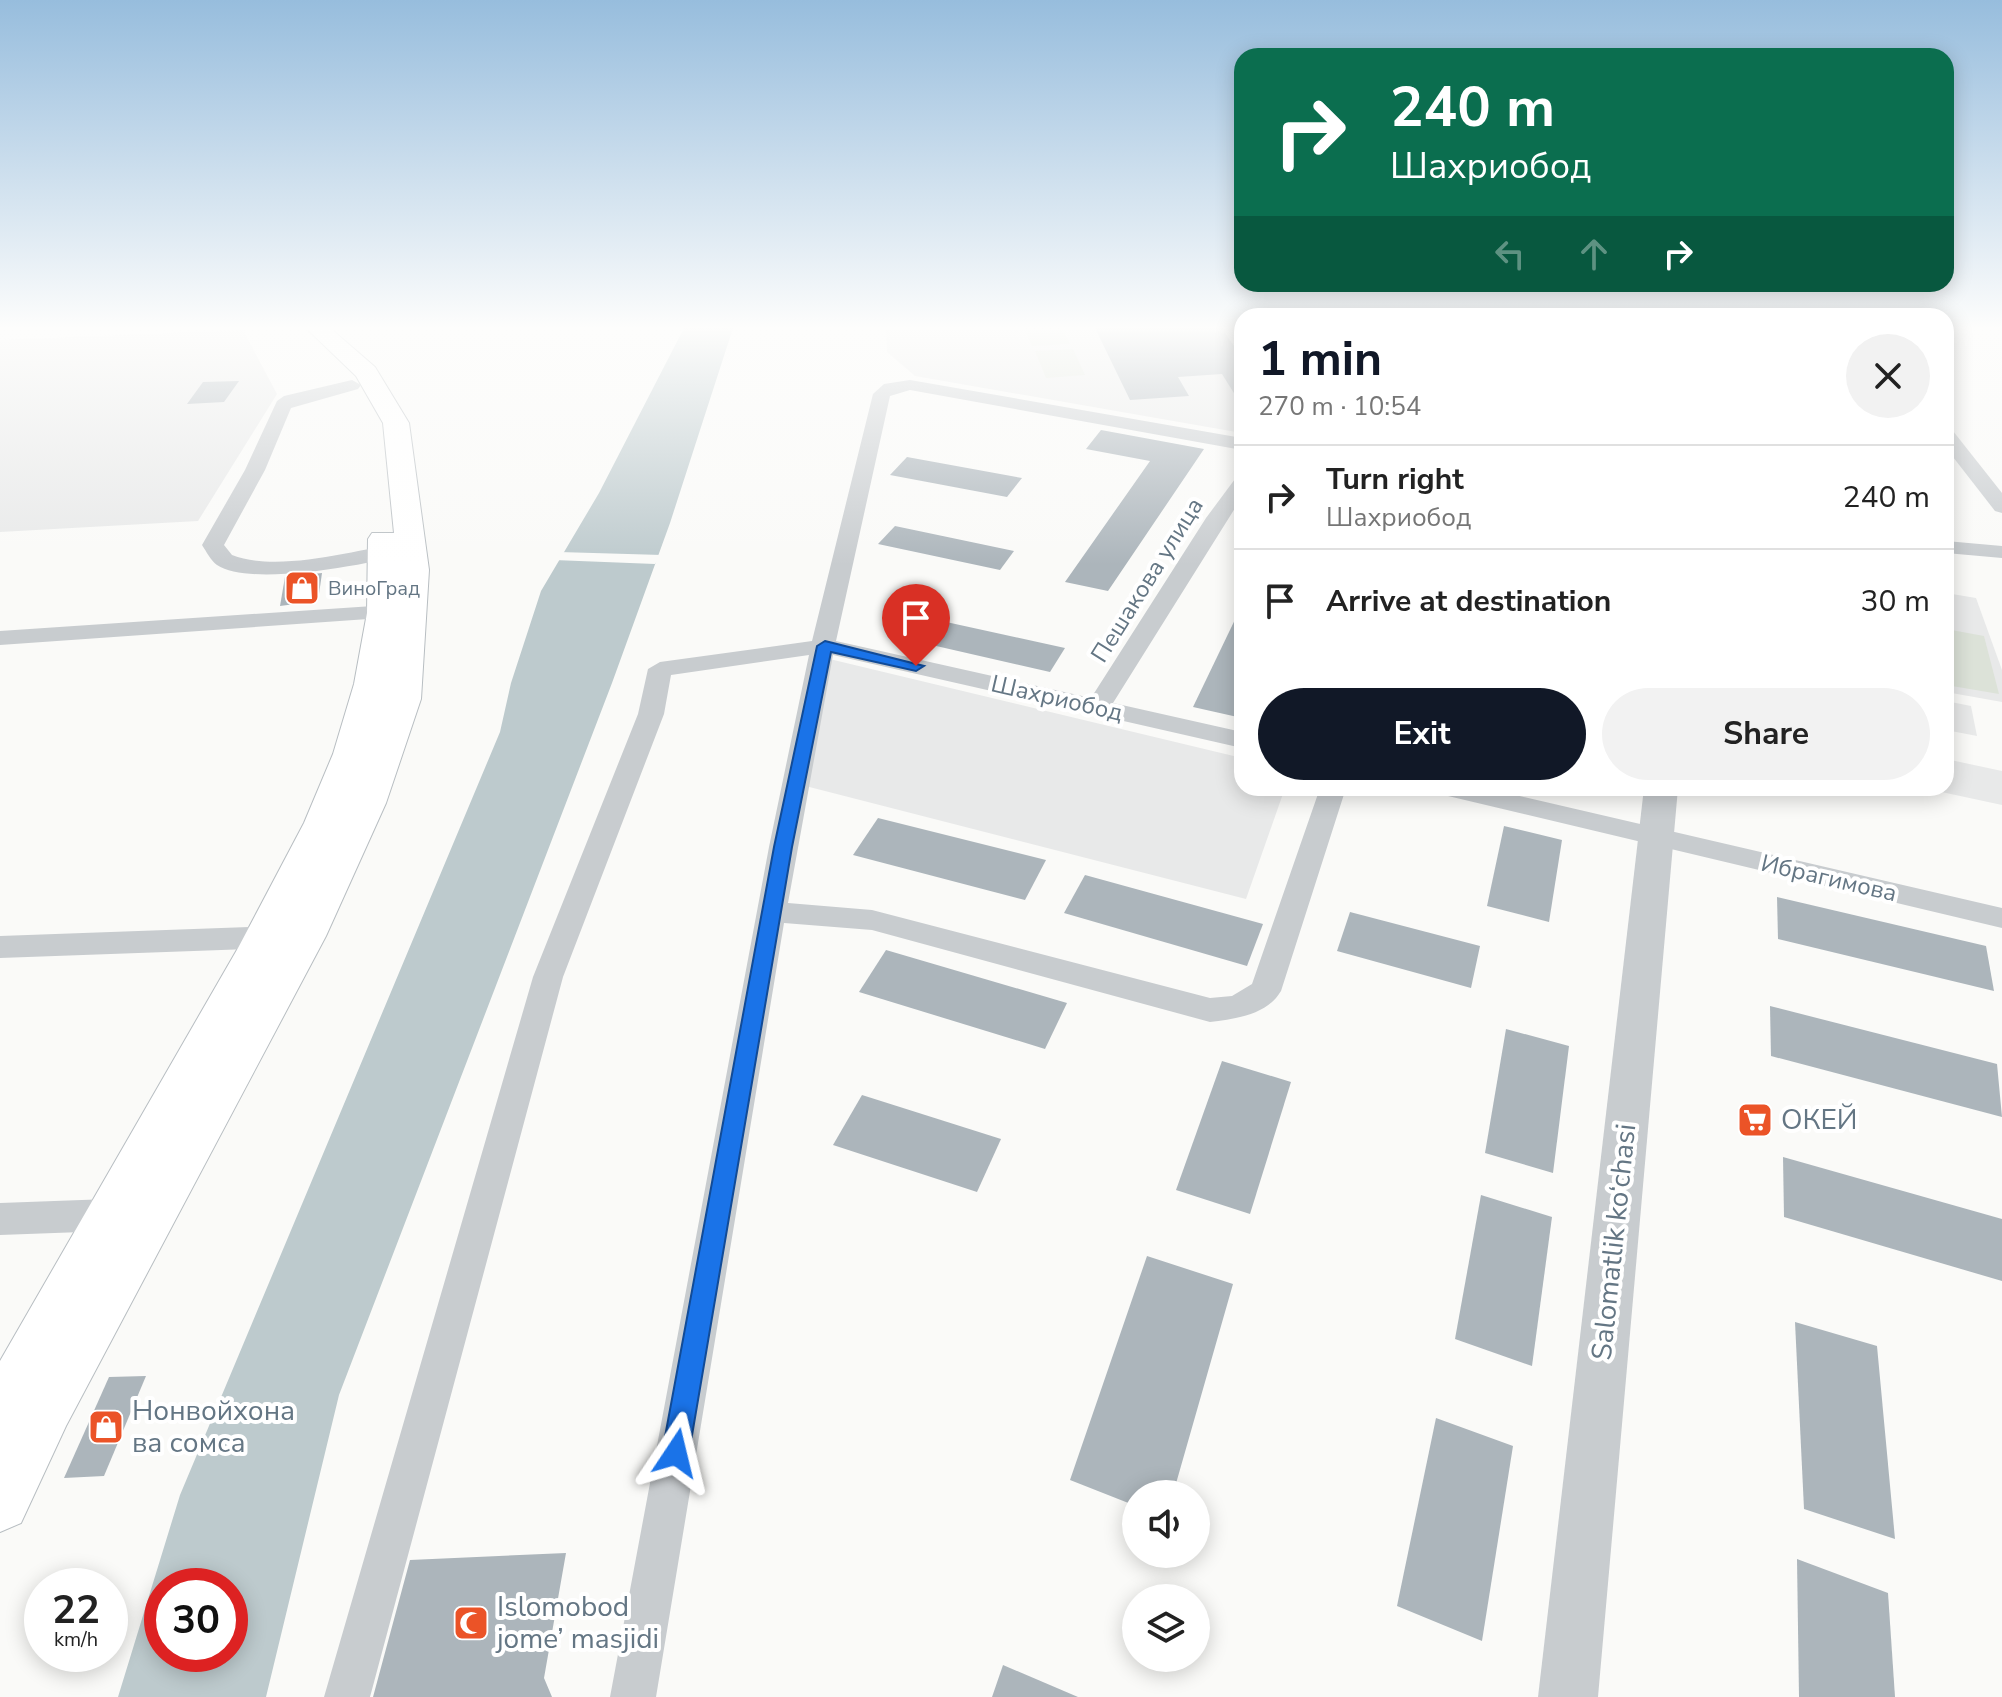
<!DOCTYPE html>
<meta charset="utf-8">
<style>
body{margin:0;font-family:"Nunito Sans",sans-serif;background:#f2f2f2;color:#222;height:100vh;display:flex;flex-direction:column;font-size:30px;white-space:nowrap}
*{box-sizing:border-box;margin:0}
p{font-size:26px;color:#767676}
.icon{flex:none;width:44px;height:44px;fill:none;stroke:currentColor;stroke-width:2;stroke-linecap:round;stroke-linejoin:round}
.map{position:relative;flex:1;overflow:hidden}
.details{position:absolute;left:1234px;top:308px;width:720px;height:488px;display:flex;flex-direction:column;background:#fff;border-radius:24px;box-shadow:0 4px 20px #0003}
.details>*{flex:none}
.guide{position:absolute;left:1234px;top:48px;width:720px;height:244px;border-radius:24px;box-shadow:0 4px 20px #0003;background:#0b6e4f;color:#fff;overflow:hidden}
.controls{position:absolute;left:1122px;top:1480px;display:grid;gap:16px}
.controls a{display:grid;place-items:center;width:88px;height:88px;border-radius:50%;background:#fff;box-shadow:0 4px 20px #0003;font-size:40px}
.speed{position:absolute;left:24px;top:1568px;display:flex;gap:16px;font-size:40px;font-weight:700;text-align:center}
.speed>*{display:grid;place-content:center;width:104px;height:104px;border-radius:50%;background:#fff;box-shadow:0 4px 20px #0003;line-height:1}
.speed small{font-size:20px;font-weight:400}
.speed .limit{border:12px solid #d22;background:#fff;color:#111}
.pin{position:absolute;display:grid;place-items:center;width:68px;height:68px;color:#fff;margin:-82px -34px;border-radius:50% 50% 50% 0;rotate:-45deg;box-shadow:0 0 8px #0007}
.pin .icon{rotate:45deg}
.me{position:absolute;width:88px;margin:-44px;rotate:10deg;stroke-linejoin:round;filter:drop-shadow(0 0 6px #0008)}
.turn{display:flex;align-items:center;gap:28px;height:168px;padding:0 24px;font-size:36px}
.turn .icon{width:104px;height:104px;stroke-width:2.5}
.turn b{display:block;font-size:56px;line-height:68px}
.lanes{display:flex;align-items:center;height:76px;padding:0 24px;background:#0003;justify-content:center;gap:40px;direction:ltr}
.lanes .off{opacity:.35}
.round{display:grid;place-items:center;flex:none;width:84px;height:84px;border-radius:42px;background:#f2f2f2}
.summary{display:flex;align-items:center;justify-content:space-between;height:136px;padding:0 24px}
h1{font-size:48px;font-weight:700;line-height:60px;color:#111827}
.button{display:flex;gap:16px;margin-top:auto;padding:16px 24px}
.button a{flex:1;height:92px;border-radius:48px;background:#111827;color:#fff;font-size:32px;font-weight:700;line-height:92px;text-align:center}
.button a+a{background:#f2f2f2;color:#222}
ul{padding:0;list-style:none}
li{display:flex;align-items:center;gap:24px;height:104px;padding:0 24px;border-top:2px solid #e0e0e0}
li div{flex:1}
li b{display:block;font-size:30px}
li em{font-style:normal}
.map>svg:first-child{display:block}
.built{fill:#e8e9e9}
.green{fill:#dce2d8}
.water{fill:#bdcacd;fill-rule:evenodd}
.pier{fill:#fafaf8}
.building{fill:#acb5bb}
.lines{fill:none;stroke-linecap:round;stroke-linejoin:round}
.secondary-casing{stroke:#b8bec2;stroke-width:2}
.minor{fill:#c8cccf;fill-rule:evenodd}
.tertiary{fill:#c8cccf;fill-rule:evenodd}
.secondary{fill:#fff;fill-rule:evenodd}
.route{fill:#1a73e8;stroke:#114b97;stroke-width:2}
.labels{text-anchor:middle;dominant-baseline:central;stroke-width:8;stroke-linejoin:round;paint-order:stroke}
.far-poi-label{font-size:20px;fill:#647684;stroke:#fff;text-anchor:start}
.street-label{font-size:24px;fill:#647684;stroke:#fff}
.near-poi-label{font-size:28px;fill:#647684;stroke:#fff;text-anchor:start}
.near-street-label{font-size:28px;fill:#647684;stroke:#fff}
</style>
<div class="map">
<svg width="2002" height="1697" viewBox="0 0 2002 1697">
<rect width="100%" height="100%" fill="#fafaf8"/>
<g class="built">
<path d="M 886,328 L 1242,328 L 1242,433 L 915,376 L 887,352 Z"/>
<path d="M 243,330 L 277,394 L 198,521 L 0,532 L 0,340 Z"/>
<path d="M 1946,593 L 1976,598 L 2002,670 L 2002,702 L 1946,692 Z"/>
<path d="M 817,656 L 1242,758 L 1242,788 L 1285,788 L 1246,899 L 786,781 Z"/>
<path d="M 1946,701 L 1971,706 L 1977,736 L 1946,730 Z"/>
<path d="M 1946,759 L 2002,771 L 2002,805 L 1923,788 L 1946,788 Z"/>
</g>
<g class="green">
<path d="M 1024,328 L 1062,328 L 1070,344 L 1032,346 Z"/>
<path d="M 1073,349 L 1085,375 L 1046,378 L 1035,351 Z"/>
<path d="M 1946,629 L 1984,636 L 1999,694 L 1946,685 Z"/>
</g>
<path class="water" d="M 684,328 L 733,328 L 670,523 L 612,683 L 339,1395 L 266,1697 L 118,1697 L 180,1495 L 500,732 L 511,683 L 541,591 L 599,493 ZM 162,1586 L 230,1586 L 230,1654 L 162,1654 Z"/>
<path class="pier" d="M 559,552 L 662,555 L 655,564 L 554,560 Z"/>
<g class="building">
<path d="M 1095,328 L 1222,328 L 1242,358 L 1242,406 L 1222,374 L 1178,377 L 1189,396 L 1130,400 Z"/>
<path d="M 239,381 L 224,402 L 187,404 L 203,382 Z"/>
<path d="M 1101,430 L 1204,449 L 1108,591 L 1065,582 L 1150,461 L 1086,449 Z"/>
<path d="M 907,457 L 1022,478 L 1007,497 L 890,475 Z"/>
<path d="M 895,526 L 1014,551 L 1000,570 L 878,544 Z"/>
<path d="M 322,573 L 318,601 L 280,606 L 285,577 Z"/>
<path d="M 1242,605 L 1242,718 L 1193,707 Z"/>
<path d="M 928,618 L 1065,648 L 1050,672 L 910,640 Z"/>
<path d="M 878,818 L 1046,860 L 1025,900 L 853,855 Z"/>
<path d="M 1504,826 L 1562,840 L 1549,922 L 1487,906 Z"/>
<path d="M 1085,875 L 1263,924 L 1247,966 L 1064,913 Z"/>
<path d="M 1777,897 L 1986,946 L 1994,991 L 1778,939 Z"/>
<path d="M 1350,912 L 1480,946 L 1471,988 L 1337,951 Z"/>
<path d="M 886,950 L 1067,1003 L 1045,1049 L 859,992 Z"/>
<path d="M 1770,1006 L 1997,1064 L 2002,1117 L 1771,1056 Z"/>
<path d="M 1506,1029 L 1569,1046 L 1553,1173 L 1485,1153 Z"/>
<path d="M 1222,1061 L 1291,1082 L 1250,1214 L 1176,1190 Z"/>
<path d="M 862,1095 L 1001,1139 L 977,1192 L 833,1145 Z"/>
<path d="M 1783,1157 L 2002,1219 L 2002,1281 L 1784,1217 Z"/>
<path d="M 1481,1195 L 1552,1217 L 1532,1366 L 1455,1339 Z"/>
<path d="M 1147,1256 L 1233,1284 L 1173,1494 L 1136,1494 L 1136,1506 L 1070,1480 Z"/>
<path d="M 1795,1322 L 1877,1346 L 1895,1539 L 1804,1509 Z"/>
<path d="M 146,1376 L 104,1476 L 64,1478 L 109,1377 Z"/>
<path d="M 1436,1418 L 1513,1446 L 1482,1641 L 1397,1606 Z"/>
<path d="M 566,1553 L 544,1678 L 552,1697 L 373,1697 L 410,1560 Z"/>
<path d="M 1797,1559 L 1888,1593 L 1895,1697 L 1799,1697 Z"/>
<path d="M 1003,1665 L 1078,1697 L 992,1697 Z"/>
</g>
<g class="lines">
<defs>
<path id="secondary" d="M 306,328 L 330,328 L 375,367 L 409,423 L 429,570 L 421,699 L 386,803 L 326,936 L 66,1426 L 21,1523 L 0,1532 L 0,1361 L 238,948 L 304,823 L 333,754 L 354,684 L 367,613 L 368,539 L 372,533 L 394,533 L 383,423 L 356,376 Z"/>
</defs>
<use href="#secondary" class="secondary-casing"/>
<g class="minor">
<path d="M 352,380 L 361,385 L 358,389 L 291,408 L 265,470 L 224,545 L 232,555 C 279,573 356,550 405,542 L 416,548 L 413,553 C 372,563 252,588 217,565 C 211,561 206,551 202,545 L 245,470 L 277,401 L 284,396 Z"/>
<path d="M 910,380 L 1242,438 L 1242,450 L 910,390 L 890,396 L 836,641 L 1091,698 L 1206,518 L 1235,479 L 1242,477 L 1242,497 L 1113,703 L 1242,732 L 1242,748 L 833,655 L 788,903 L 872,910 L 1210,998 L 1232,996 L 1252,984 L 1320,788 L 1346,788 L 1281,991 C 1267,1015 1235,1019 1210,1022 L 872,930 L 784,923 L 656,1697 L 610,1697 L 769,847 L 809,655 L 671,675 L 664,714 L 563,977 L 370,1697 L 324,1697 L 533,977 L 638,714 L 648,669 L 660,662 L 812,641 L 873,394 L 884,384 Z"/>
<path d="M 1946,429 L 1953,431 L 2002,493 L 2002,513 L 1995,511 L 1946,448 Z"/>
<path d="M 1946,541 L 2002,546 L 2002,558 L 1946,553 Z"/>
<path d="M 403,604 L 414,611 L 411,616 L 0,645 L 0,631 Z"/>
<path d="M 1435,788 L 1485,788 L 2002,908 L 2002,928 L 1448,796 L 1439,794 Z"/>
<path d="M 279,926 L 290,929 L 294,937 L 290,945 L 279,948 L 0,958 L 0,936 Z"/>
<path d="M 109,1199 L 122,1204 L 127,1215 L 122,1226 L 109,1231 L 0,1235 L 0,1203 Z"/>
</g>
<path class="tertiary" d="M 1644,788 L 1678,788 L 1598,1697 L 1538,1697 Z"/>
<use href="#secondary" class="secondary"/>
</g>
<linearGradient id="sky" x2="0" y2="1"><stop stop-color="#97bddd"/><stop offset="0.58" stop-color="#fdfdfc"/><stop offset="1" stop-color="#fdfdfc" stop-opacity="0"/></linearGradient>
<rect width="2002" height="565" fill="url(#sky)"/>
<path class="route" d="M 825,641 L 924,666 L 916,671 L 831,652 L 792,847 L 689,1453 L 685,1463 L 676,1466 L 666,1463 L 662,1453 L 774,847 L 817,646 Z"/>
<defs>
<symbol id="shop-square" viewBox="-11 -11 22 22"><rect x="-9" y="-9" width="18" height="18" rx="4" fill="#eb5327" stroke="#fff"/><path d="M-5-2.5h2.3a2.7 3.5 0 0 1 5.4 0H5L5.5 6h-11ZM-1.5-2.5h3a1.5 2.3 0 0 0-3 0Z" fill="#fff"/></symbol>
<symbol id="supermarket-square" viewBox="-11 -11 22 22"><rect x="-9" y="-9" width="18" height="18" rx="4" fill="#eb5327" stroke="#fff"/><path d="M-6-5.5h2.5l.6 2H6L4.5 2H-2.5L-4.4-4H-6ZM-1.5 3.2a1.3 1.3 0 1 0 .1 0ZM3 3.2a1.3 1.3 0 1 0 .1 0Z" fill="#fff"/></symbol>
<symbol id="mosque-square" viewBox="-11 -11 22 22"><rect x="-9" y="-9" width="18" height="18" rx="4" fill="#eb5327" stroke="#fff"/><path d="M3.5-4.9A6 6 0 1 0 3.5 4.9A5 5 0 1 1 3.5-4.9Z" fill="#fff"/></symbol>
</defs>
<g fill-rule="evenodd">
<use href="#shop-square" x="282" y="568" width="40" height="40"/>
<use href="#supermarket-square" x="1735" y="1100" width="40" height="40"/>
<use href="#shop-square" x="86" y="1407" width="40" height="40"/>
<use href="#mosque-square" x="451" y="1603" width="40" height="40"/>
</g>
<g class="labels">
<g class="far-poi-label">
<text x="328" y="588">ВиноГрад</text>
</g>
<g class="street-label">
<text transform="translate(1147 580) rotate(-58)">Пешакова улица</text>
<text transform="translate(1057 698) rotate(13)">Шахриобод</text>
<text transform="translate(1829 878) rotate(13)">Ибрагимова</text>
</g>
<g class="near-poi-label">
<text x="1781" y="1120">ОКЕЙ</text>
<text x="132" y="1411">Нонвойхона<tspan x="132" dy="32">ва сомса</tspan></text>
<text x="497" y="1607">Islomobod<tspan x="497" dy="32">jome’ masjidi</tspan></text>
</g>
<g class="near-street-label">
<text transform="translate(1614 1242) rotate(-84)">Salomatlik ko‘chasi</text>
</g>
</g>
</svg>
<div class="controls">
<a><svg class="icon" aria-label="sound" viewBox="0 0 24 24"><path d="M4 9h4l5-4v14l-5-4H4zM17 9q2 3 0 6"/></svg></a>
<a><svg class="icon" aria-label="layers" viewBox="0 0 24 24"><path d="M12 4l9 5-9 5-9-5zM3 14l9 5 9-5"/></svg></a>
</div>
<div class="speed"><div>22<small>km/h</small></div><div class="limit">30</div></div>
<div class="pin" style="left:916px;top:666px;background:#d93025"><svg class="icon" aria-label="arrive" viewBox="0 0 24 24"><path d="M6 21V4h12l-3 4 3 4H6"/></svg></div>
<svg class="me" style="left:676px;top:1453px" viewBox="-20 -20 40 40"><path d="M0-17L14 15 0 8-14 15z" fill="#1a73e8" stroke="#fff" stroke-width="4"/></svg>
<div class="guide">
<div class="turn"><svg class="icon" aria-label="right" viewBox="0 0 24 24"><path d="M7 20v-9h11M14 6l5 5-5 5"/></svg><div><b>240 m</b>Шахриобод</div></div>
<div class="lanes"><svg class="icon off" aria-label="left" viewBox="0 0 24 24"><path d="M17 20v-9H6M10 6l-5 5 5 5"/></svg><svg class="icon off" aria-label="ahead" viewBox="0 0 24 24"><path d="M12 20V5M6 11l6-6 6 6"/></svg><svg class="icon" aria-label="right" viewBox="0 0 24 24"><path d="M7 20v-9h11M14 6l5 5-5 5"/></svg></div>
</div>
<section class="details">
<div class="summary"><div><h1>1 min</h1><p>270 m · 10:54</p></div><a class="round"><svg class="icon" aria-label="close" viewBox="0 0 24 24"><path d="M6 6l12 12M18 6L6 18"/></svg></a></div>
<ul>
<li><svg class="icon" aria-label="right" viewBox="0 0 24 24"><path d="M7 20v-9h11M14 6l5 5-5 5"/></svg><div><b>Turn right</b><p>Шахриобод</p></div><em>240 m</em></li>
<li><svg class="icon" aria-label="arrive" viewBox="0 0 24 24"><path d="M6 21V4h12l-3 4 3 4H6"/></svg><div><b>Arrive at destination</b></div><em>30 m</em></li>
</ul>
<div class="button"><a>Exit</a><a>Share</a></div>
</section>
</div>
